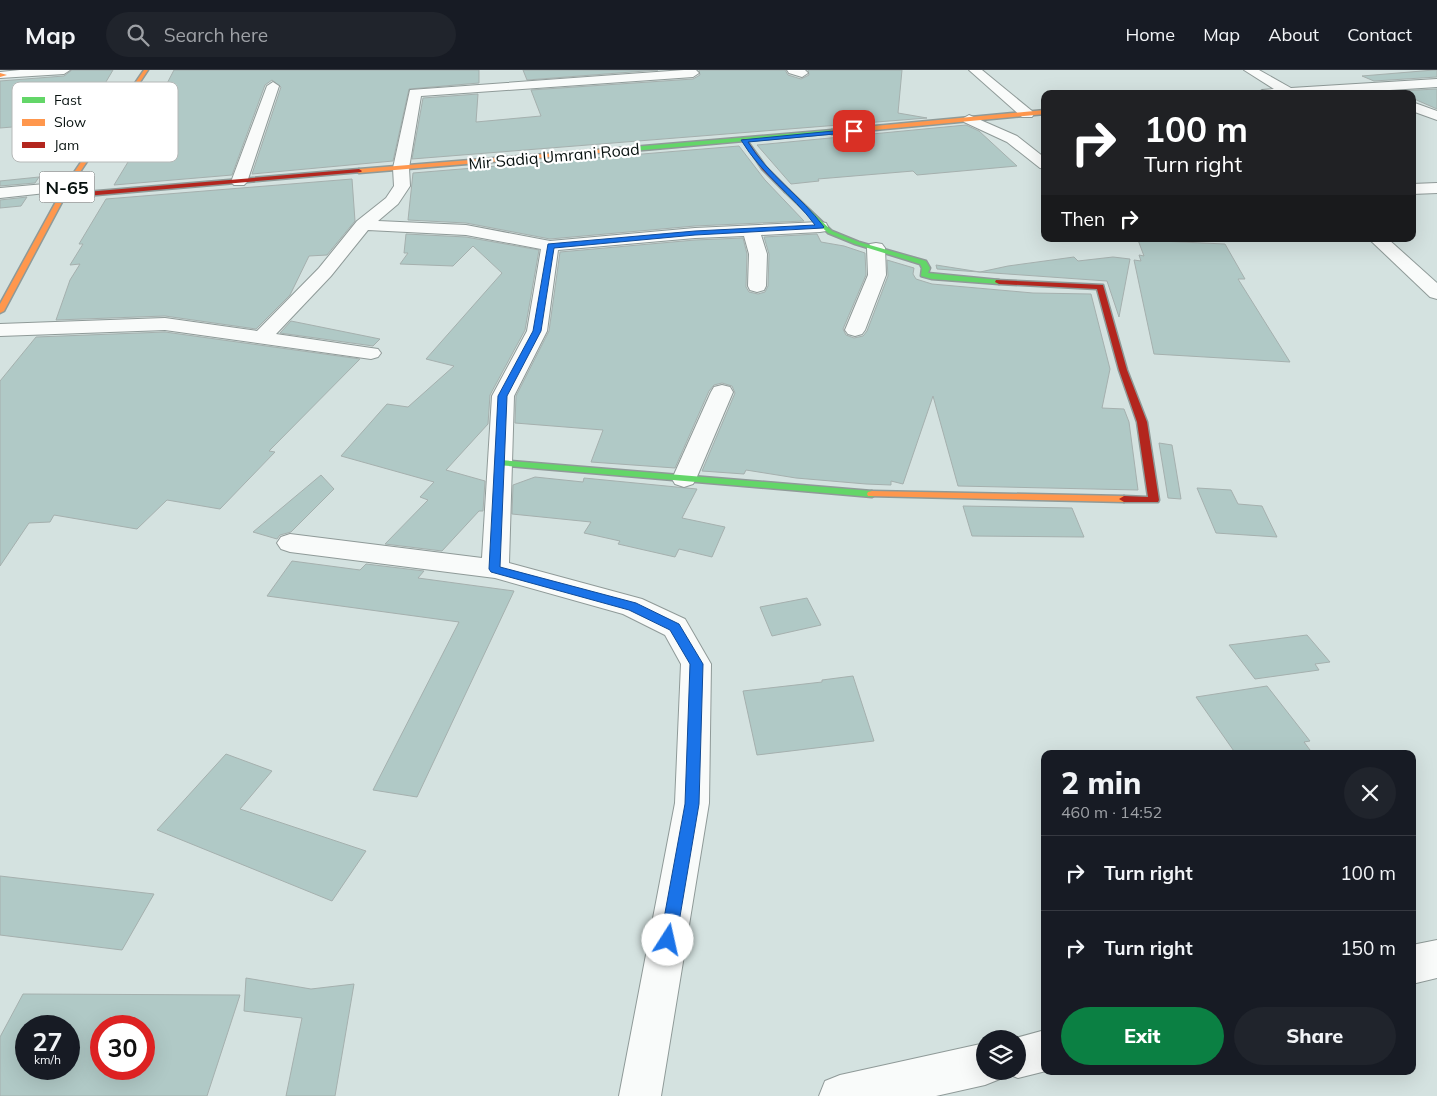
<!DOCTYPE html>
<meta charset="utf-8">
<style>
body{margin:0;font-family:Mulish,sans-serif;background:#20242c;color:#f1f3f6;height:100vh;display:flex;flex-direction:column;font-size:19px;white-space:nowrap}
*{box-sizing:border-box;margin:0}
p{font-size:16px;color:#9ea1a6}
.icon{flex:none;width:28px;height:28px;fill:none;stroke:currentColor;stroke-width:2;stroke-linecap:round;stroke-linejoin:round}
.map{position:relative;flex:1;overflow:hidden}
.side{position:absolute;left:1041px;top:680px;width:375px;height:325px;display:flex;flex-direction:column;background:#171b24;border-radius:10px;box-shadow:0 5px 20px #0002}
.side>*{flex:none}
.guide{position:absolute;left:1041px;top:20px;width:375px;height:152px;border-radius:10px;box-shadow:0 5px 20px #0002;background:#202124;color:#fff;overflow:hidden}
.tools{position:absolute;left:976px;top:960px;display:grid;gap:10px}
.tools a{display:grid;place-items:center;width:50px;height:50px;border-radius:50%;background:#171b24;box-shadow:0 5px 20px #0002;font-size:25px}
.speed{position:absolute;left:15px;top:945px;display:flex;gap:10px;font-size:25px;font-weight:700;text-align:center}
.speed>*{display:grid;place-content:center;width:65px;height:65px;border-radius:50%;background:#171b24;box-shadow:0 5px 20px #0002;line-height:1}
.speed small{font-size:12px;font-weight:400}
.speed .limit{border:8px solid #d22;background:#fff;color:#111}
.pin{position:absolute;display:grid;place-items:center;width:42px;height:42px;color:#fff;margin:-21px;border-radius:10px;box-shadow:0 2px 8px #0006}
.me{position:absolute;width:55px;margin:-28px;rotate:10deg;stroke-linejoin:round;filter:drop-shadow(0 0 4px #0008)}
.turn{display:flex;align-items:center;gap:18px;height:105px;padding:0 20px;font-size:22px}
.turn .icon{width:65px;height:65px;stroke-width:2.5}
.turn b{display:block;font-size:35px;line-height:42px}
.then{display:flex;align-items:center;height:48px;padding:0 20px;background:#0003;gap:10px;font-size:19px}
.round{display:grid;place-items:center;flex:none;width:52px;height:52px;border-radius:26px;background:#20242c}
.summary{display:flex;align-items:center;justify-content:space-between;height:85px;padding:0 20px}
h1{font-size:30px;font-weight:800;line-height:38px}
.action{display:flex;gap:10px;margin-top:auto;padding:10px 20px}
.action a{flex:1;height:58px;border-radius:30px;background:#0b8043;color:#fff;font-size:20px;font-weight:800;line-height:58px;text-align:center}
.action a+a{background:#20242c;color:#f1f3f6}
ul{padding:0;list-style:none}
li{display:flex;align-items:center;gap:15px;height:75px;padding:0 20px;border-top:1px solid #363941}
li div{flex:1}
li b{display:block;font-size:19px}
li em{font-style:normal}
header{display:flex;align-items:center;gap:30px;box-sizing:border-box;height:70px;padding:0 25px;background:#171b24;border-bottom:1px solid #363941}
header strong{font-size:24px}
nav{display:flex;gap:28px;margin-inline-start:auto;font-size:18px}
.search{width:350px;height:45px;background:#20242c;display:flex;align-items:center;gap:12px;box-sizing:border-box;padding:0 18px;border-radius:28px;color:#9ea1a6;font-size:19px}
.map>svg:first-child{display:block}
.building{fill:#b0c9c6;stroke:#a5b0ae;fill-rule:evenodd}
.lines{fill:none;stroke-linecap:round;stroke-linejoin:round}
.street-casing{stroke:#8f9a98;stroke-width:2}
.fast-casing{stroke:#8f9a98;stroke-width:3}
.slow-casing{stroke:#8f9a98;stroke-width:3}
.jam-casing{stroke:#8f9a98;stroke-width:3}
.street{fill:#f9fbfa;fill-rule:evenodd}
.fast{fill:#63d668;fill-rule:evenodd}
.slow{fill:#ff974d;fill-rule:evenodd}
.jam{fill:#b3261e;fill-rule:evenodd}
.route{fill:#1a73e8;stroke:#114b97}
.labels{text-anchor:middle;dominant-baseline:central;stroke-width:4.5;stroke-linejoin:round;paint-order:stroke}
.far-street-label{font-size:16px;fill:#081210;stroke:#fff}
.shield{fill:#fff;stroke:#525958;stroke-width:1}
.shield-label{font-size:18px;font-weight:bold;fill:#081210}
.key{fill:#fff;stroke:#b5b8b7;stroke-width:1}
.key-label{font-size:14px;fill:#081210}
</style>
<header>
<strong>Map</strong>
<div class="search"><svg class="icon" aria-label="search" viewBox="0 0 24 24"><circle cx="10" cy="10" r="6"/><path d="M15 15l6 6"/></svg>Search here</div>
<nav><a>Home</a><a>Map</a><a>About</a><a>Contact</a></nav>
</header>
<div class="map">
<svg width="1437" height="1026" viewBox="0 0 1437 1026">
<rect width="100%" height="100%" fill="#d4e2e0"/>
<g class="building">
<path d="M 72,0 L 113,0 L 97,27 L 91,28 L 74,52 L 0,58 L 0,11 L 64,6 Z"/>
<path d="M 174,0 L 479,0 L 479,13 L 409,19 L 393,91 L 252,104 L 281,17 L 272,10 L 265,15 L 232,105 L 114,115 L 128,92 L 134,77 Z"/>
<path d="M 523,0 L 658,0 L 527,10 Z"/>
<path d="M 699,0 L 785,0 L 788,5 L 801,9 L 809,5 L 808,0 L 902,0 L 898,43 L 927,48 L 412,89 L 423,28 L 478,24 L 476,52 L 541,46 L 531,20 L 693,9 L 700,5 Z"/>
<path d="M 1434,0 L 1437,0 L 1437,7 L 1374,11 L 1362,6 Z"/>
<path d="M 1437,19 L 1437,39 L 1412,28 L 1412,24 L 1398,21 Z"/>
<path d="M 966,55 L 979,61 L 1017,96 L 917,105 L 913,101 L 818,109 L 819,111 L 791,114 L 757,75 Z"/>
<path d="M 739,76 L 765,110 L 804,151 L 695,156 L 550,169 L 466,153 L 408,150 L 413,103 Z"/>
<path d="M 39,107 L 35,113 L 0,116 L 0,111 Z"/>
<path d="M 352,109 L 355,151 L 327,185 L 309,186 L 290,225 L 256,259 L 165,246 L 56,250 L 70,210 L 80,194 L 70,195 L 83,174 L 79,174 L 106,129 Z"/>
<path d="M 27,127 L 21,136 L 0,138 L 0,130 Z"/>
<path d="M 406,164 L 466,167 L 539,180 L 525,260 L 490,325 L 488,354 L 446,400 L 485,411 L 483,441 L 479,441 L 442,481 L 385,474 L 428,430 L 420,427 L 434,412 L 341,386 L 387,334 L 408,337 L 454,296 L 426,289 L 502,203 L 473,176 L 453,196 L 400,194 L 408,183 L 404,183 Z"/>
<path d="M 817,164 L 821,172 L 844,176 L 865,183 L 866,205 L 843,259 L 846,265 L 854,268 L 863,266 L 867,261 L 888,206 L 887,190 L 914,198 L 913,204 L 916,209 L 932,214 L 1033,223 L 1091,224 L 1110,299 L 1102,338 L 1124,339 L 1129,352 L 1138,420 L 958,416 L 933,326 L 903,414 L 891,411 L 891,415 L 866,414 L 796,408 L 746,400 L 744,404 L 702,401 L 735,323 L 732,316 L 722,313 L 714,315 L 709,321 L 675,398 L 591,392 L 603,360 L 515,353 L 516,326 L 549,261 L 560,182 L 695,170 L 743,168 L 747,184 L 746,217 L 749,222 L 758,224 L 765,222 L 768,216 L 769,184 L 764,167 Z"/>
<path d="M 1138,170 L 1225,174 L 1245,209 L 1238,209 L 1290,292 L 1154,284 L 1134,190 L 1141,191 L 1139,185 L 1144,186 Z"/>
<path d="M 1074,187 L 1078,191 L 1113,187 L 1130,189 L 1119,247 L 1107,211 L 937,199 L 936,195 L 980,202 L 1008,196 Z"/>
<path d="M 291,251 L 380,269 L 373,276 L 280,263 Z"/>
<path d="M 165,262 L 360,289 L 269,381 L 275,382 L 220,439 L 167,430 L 137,459 L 54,445 L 50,452 L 29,453 L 0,496 L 0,311 L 36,267 Z"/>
<path d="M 1159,373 L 1172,375 L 1181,429 L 1168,428 Z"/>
<path d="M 321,405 L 334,419 L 291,462 L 280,465 L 277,469 L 253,462 Z"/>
<path d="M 535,407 L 583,412 L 584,408 L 697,419 L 682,448 L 725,457 L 712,487 L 679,479 L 675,487 L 618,474 L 620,471 L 584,463 L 591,452 L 512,444 L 513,415 Z"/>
<path d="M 1197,418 L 1231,420 L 1238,434 L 1262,436 L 1277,467 L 1216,463 Z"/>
<path d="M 963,436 L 1072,438 L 1084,467 L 972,466 Z"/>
<path d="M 292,491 L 360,500 L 366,494 L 424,501 L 418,508 L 514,521 L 417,727 L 373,720 L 459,552 L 267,526 Z"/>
<path d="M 807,528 L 821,555 L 772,566 L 760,537 Z"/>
<path d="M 1307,565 L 1330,592 L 1315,594 L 1319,600 L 1255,609 L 1229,575 Z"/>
<path d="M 853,606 L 874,671 L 757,685 L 743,621 L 822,612 L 822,610 Z"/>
<path d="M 1267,616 L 1310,671 L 1304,672 L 1313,684 L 1236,684 L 1196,627 Z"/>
<path d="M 226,684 L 272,701 L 240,739 L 366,781 L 332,831 L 157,760 Z"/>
<path d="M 0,806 L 154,824 L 122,880 L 0,865 Z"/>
<path d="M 246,908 L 311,919 L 354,914 L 335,1026 L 286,1026 L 302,948 L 244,941 Z"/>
<path d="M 23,924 L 240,925 L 207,1026 L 0,1026 L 0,967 ZM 26,956 L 69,956 L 69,999 L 26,999 ZM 101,956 L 144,956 L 144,999 L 101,999 Z"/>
</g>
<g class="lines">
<defs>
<g id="street">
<path d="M 20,0 L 70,0 L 64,4 L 0,8 L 0,2 Z"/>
<path d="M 684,0 L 696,0 L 699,3 L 693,7 L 421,26 L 409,98 L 410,116 L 398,134 L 378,151 L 466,155 L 550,171 L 695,158 L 820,152 L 826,153 L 828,157 L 826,161 L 820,162 L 761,165 L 767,184 L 766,216 L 764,220 L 757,222 L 750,220 L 748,216 L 749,184 L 744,166 L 695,168 L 558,180 L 547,261 L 514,326 L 509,493 L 642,529 L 685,549 L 711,594 L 709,733 L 661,1026 L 619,1026 L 675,733 L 681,594 L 665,565 L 623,544 L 495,508 L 290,482 L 281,479 L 277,473 L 281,467 L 290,464 L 482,488 L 492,326 L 527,261 L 541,179 L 466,165 L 368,160 L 331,206 L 276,264 L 378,279 L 381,283 L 378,287 L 371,289 L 165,260 L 0,266 L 0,254 L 165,248 L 257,261 L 319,198 L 357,151 L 386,128 L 394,116 L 393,98 L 410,20 Z"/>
<path d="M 787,0 L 805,0 L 808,3 L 802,7 L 789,3 Z"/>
<path d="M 969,0 L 982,0 L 1032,41 L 1034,44 L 1032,47 L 1022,47 Z"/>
<path d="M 1244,0 L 1259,0 L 1291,18 L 1437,9 L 1437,17 L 1327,24 L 1256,24 L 1262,20 L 1274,19 Z"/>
<path d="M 273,12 L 279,16 L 247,112 L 244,115 L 234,115 L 231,112 L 267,16 Z"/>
<path d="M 1412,32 L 1437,41 L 1437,50 L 1412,41 Z"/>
<path d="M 969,45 L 1017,66 L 1045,88 L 1045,99 L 1040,98 L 1007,72 L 964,52 L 962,49 Z"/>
<path d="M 67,112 L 73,114 L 75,117 L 73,120 L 0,128 L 0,118 Z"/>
<path d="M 1437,113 L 1437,123 L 1412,124 L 1412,114 Z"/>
<path d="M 1369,169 L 1388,169 L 1437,213 L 1437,229 L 1430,227 Z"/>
<path d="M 876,173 L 882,174 L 885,178 L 886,205 L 865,260 L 862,264 L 855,266 L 848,264 L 845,260 L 868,205 L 867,178 L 870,174 Z"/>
<path d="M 722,315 L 730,317 L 733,322 L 696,409 L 693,414 L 684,417 L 675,414 L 672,409 L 711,322 L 714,317 Z"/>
<path d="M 1437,870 L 1437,908 L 1412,914 L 1412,875 Z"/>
<path d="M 1045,960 L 1046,1001 L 1018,1008 L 1003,1002 L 1018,1001 L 1018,969 L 1012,969 Z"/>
<path d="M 985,973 L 985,1001 L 1003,1001 L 1000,1009 L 985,1015 L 936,1026 L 819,1026 L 825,1011 L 840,1005 Z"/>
</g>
<g id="fast">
<path d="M 832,60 L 834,63 L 632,81 L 629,79 L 632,77 Z"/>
<path d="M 785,120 L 789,120 L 832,161 L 859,172 L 926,191 L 930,198 L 928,203 L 999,210 L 1003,212 L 999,214 L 932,209 L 921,206 L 922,198 L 920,194 L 855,174 L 828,163 L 785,122 Z"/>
<path d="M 500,390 L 872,421 L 877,424 L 872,427 L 497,395 L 495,393 L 497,391 Z"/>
</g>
<g id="slow">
<path d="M 144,0 L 148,0 L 70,117 L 4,241 L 0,243 L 0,234 L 64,117 Z"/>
<path d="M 0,3 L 7,5 L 0,7 Z"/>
<path d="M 1045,40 L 1045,44 L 832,64 L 829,62 L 832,60 Z"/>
<path d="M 632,77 L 634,78 L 634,80 L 359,103 L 356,101 L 359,99 Z"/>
<path d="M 872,421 L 1124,426 L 1129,429 L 1124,432 L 868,426 L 867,424 L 868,422 Z"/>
</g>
<g id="jam">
<path d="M 742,69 L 746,69 L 766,97 L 789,120 L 789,122 L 785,122 L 762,99 Z"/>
<path d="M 359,99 L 362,101 L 361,102 L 62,128 L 59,126 L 62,124 Z"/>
<path d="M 996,210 L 1103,215 L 1127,300 L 1147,352 L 1159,430 L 1158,432 L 1124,432 L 1119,429 L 1124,426 L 1148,427 L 1137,352 L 1119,300 L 1097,219 L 999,214 L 995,212 Z"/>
</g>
</defs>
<use href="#street" class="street-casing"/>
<use href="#fast" class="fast-casing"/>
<use href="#slow" class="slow-casing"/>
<use href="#jam" class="jam-casing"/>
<use href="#street" class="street"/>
<use href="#fast" class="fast"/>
<use href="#slow" class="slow"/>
<use href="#jam" class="jam"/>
</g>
<path class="route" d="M 854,59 L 856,62 L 748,72 C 768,105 801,126 824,157 L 823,158 L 695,165 L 554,178 L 541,261 L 507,326 L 500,497 L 636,533 L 679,554 L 703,594 L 699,734 L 676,870 L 673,875 L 668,878 L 662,875 L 660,870 L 685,734 L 690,594 L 670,560 L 629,540 L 491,502 L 489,499 L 498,326 L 533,261 L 548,174 L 695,161 L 815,155 C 792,124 762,105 741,70 Z"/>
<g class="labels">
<g class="far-street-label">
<text transform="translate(554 86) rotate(-5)">Mir Sadiq Umrani Road</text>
</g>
<rect class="shield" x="39.5" y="101.5" width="55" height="31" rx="4"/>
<g class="shield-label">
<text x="67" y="117">N-65</text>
</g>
</g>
<rect x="12" y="12" width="166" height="80" rx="8" class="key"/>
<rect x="22" y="27" width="23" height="6" fill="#63d668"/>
<rect x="22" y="49" width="23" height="7" fill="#ff974d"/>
<rect x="22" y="72" width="23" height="6" fill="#b3261e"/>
<g class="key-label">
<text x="54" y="35">Fast</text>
<text x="54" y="57">Slow</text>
<text x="54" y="80">Jam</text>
</g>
</svg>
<div class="tools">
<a><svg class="icon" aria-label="layers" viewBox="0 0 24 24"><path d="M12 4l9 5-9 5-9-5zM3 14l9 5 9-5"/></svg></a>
</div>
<div class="speed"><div>27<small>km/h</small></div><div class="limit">30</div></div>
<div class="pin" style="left:854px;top:61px;background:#d93025"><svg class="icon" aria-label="arrive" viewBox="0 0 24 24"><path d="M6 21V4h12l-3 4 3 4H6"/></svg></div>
<svg class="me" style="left:668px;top:870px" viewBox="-20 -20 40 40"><circle r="19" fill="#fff"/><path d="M0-13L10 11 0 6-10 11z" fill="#1a73e8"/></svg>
<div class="guide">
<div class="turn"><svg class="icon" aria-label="right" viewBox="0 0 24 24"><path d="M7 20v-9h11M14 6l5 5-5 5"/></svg><div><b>100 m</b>Turn right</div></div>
<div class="then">Then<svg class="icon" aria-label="right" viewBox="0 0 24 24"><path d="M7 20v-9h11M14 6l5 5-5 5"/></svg></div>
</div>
<section class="side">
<div class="summary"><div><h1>2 min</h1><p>460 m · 14:52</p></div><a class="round"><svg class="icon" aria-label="close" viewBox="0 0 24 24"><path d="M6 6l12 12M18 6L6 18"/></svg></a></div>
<ul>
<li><svg class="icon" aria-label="right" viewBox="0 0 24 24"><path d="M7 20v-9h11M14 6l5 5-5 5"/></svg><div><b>Turn right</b></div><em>100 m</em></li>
<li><svg class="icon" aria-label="right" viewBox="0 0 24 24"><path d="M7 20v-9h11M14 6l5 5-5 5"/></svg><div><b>Turn right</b></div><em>150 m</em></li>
</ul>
<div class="action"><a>Exit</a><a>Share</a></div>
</section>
</div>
